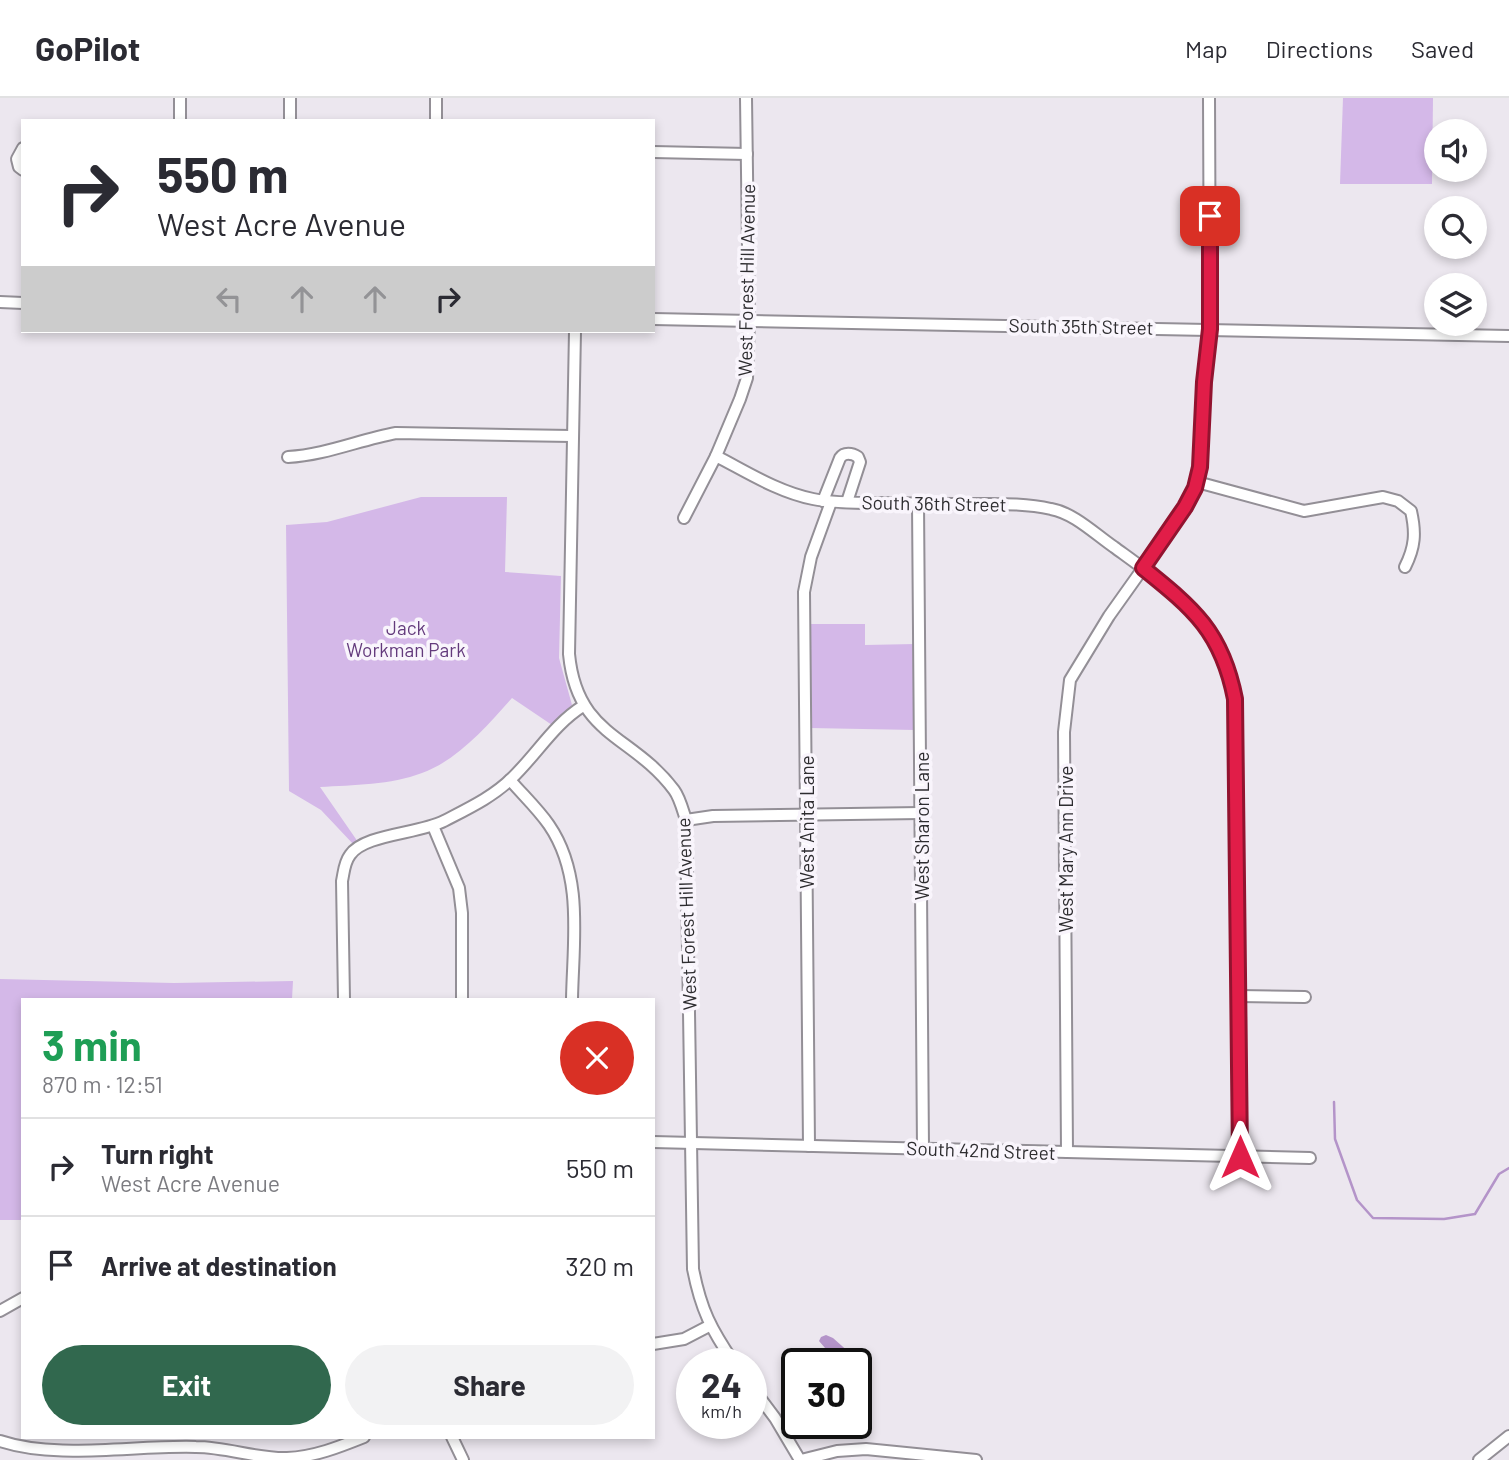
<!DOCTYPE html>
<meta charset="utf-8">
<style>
body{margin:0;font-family:Barlow,sans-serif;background:#f2f2f3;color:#2b2b33;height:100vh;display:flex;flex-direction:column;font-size:26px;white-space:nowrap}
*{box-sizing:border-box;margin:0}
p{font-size:23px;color:#7c7c81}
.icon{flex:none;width:38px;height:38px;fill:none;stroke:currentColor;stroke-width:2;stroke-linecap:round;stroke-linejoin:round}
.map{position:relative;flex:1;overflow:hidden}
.drawer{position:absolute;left:21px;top:900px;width:634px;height:441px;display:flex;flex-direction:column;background:#fff;border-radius:0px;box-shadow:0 4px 10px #0003}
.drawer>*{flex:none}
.top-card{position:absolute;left:21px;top:21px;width:634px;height:214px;border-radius:0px;box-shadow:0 4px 10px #0003;background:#fff;color:#2b2b33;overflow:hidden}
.buttons{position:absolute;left:1424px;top:21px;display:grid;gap:14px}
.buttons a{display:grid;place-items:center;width:63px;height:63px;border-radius:50%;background:#fff;box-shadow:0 4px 10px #0003;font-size:35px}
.speed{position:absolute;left:676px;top:1250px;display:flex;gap:14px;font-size:35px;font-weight:700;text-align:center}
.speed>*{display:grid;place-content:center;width:91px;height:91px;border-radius:50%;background:#fff;box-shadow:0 4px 10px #0003;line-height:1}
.speed small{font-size:18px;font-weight:400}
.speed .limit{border:4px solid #111;border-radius:10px;background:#fff;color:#111}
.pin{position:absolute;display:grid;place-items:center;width:60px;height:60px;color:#fff;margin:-30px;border-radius:14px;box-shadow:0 4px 10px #0006}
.me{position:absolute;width:77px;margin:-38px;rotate:0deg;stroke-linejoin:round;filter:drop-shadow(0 0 5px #0008)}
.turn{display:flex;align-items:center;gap:24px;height:147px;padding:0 21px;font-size:32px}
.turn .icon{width:91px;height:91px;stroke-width:2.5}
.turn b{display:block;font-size:49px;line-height:60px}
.lanes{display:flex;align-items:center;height:66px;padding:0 21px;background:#0003;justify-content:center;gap:35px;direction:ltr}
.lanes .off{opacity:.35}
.round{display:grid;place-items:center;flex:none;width:74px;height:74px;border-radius:37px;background:#f2f2f3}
.headline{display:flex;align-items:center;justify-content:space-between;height:119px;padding:0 21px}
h1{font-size:42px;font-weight:700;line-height:52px;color:#1e9e55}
.cta{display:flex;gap:14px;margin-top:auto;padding:14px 21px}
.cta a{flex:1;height:80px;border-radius:42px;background:#31684e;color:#fff;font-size:28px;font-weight:700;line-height:80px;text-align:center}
.cta a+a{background:#f2f2f3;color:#2b2b33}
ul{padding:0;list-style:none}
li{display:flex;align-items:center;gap:21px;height:98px;padding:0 21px;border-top:2px solid #e1e1e2}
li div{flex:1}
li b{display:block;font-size:26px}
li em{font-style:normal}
header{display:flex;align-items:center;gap:42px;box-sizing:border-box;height:98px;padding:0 35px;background:#fff;border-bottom:2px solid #e1e1e2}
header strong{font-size:33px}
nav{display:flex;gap:38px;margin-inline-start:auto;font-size:24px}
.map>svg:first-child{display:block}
.green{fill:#d4b8e8}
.water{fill:#b494c9}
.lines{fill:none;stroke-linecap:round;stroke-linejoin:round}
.stream{stroke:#b494c9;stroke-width:2.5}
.minor-casing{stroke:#938f96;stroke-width:14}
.minor{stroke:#fff;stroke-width:10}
.route-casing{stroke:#92132f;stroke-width:18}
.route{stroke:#e11d48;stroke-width:12}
.labels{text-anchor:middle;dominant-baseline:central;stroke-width:7;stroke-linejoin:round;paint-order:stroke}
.street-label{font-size:19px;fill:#2e2d30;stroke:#f9f5fc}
.park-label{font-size:19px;fill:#633a7c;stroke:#f9f5fc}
</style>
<header>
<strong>GoPilot</strong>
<nav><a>Map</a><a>Directions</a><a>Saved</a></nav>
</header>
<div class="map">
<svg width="1509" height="1362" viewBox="0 0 1509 1362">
<rect width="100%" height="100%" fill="#ece7ef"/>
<g class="green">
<path d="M 1343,0 L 1433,0 L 1432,86 L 1340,86 Z"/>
<path d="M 421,399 L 507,399 L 505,474 L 561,478 L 559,560 L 572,607 L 552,627 L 512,600 C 487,628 458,662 422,675 C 391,687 353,687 320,689 L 358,744 L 354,747 L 321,712 L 289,693 L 286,427 L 327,424 Z"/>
<path d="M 809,526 L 865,526 L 865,547 L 915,546 L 915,632 L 810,630 Z"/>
<path d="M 0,881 L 174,885 L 293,883 L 292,901 L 23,901 L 23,1122 L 0,1122 Z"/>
</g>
<path class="water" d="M 826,1237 L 833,1240 L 860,1264 L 860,1272 L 856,1275 L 856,1265 L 838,1265 L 819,1243 L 821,1239 Z"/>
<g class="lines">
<path class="stream" d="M 1334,1004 L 1335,1041 L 1357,1102 L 1373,1120 L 1444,1121 L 1475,1116 L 1499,1076 L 1509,1070"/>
<defs>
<g id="minor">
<path d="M 180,0 L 180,23"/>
<path d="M 290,0 L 290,23"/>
<path d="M 436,0 L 436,23"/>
<path d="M 23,50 L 17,61 L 19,69 L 23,72"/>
<path d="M 653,54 L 747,56"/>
<path d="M 0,204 L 23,205"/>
<path d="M 653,221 L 1509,238"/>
<path d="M 575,233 L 569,556 C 577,639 632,636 674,692 C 680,700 683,713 686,722 L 693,1171 C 701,1212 711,1231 734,1265"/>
<path d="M 716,358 C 747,374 778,394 813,401 C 833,405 855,405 876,405 C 908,405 940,406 972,406 C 998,406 1025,405 1051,411 C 1074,415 1095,436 1114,449 C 1181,498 1228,528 1236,618 L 1240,1059"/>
<path d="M 288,359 C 325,357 359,342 396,335 L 572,338"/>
<path d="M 1197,384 L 1304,413 L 1383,399 L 1398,403 L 1411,413 C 1416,435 1415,449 1405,469"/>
<path d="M 823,403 L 840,360 C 844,354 852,355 858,359 L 860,364 L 847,404"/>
<path d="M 918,405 L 923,1050"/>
<path d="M 684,420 L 716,358 L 740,301 L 747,280 L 749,222 L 746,0"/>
<path d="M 510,682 C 523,697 538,711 549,727 C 584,778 573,843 572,901"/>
<path d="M 686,722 L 713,718 L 921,715"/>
<path d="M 433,728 L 459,790 L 462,815 L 462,901"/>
<path d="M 1239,898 L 1305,899"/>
<path d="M 344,901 L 342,783 C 344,774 344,765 350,757 C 364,736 418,736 444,723 C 467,711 493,699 512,680 C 537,656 554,626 583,608"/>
<path d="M 653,1044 L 1310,1060"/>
<path d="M 809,1048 L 804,494 L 811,459 L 831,404"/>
<path d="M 1067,1054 L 1064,634 L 1070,582 L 1109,518 L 1173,428 L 1185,409 L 1197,384 L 1200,369 L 1204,284 L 1210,231 L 1209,0"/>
<path d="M 0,1213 L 23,1200"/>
<path d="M 653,1246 L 684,1241 L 709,1228"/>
<path d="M 751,1288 L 775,1320 L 800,1362"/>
<path d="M 452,1339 L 463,1362"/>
<path d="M 0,1343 C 57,1362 134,1347 196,1349 C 227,1349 257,1361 287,1360 C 314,1359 339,1349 364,1339"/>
<path d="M 801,1362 L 837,1353 L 866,1351 L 976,1362"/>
<path d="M 1479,1362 L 1509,1338"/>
</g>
</defs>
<use href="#minor" class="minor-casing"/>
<use href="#minor" class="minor"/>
</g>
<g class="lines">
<defs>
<path id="route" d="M 1210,118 L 1210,231 L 1204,284 L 1200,369 L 1195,390 L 1185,409 L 1143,470 C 1194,511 1222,534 1235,601 L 1240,1059"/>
</defs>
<use href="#route" class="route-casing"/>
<use href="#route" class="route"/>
</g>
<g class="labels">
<g class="street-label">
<text transform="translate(746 182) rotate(-89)">West Forest Hill Avenue</text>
<text transform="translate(1081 228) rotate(1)">South 35th Street</text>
<text transform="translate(934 405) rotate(1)">South 36th Street</text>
<text transform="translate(806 724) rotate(-90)">West Anita Lane</text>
<text transform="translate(921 728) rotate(-90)">West Sharon Lane</text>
<text transform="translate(1065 751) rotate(-90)">West Mary Ann Drive</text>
<text transform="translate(686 816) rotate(-92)">West Forest Hill Avenue</text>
<text transform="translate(981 1052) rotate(2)">South 42nd Street</text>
</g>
<g class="park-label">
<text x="406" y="529">Jack<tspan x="406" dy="22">Workman Park</tspan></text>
</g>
</g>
</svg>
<div class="buttons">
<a><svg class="icon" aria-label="sound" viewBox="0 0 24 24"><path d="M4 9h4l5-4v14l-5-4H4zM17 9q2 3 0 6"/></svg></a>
<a><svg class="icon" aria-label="search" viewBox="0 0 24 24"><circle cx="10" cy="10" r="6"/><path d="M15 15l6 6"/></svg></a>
<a><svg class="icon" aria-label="layers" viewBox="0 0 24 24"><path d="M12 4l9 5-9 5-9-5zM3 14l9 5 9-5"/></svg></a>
</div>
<div class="speed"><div>24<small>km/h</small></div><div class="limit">30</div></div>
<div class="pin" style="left:1210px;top:118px;background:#d93025"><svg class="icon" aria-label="arrive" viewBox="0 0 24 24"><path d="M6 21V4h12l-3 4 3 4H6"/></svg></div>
<svg class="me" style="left:1240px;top:1059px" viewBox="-20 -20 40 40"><path d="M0-17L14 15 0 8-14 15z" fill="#e11d48" stroke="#fff" stroke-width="4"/></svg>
<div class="top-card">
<div class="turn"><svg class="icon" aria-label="right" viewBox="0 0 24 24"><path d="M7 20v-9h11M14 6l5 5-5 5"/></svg><div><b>550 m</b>West Acre Avenue</div></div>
<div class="lanes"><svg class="icon off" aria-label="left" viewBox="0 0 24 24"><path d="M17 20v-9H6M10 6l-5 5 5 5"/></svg><svg class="icon off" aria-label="ahead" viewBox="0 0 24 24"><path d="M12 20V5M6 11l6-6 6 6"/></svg><svg class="icon off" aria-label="ahead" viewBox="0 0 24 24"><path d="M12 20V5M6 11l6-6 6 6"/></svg><svg class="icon" aria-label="right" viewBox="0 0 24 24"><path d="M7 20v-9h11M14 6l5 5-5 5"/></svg></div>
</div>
<section class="drawer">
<div class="headline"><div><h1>3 min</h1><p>870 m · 12:51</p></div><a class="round" style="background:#d93025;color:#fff"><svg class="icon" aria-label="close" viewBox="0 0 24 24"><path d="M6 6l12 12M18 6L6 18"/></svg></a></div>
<ul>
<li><svg class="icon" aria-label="right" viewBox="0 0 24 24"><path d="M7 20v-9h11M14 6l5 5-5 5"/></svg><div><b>Turn right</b><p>West Acre Avenue</p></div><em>550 m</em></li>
<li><svg class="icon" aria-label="arrive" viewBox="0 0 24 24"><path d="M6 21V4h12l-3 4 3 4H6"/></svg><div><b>Arrive at destination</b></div><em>320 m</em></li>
</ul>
<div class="cta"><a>Exit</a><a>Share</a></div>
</section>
</div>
